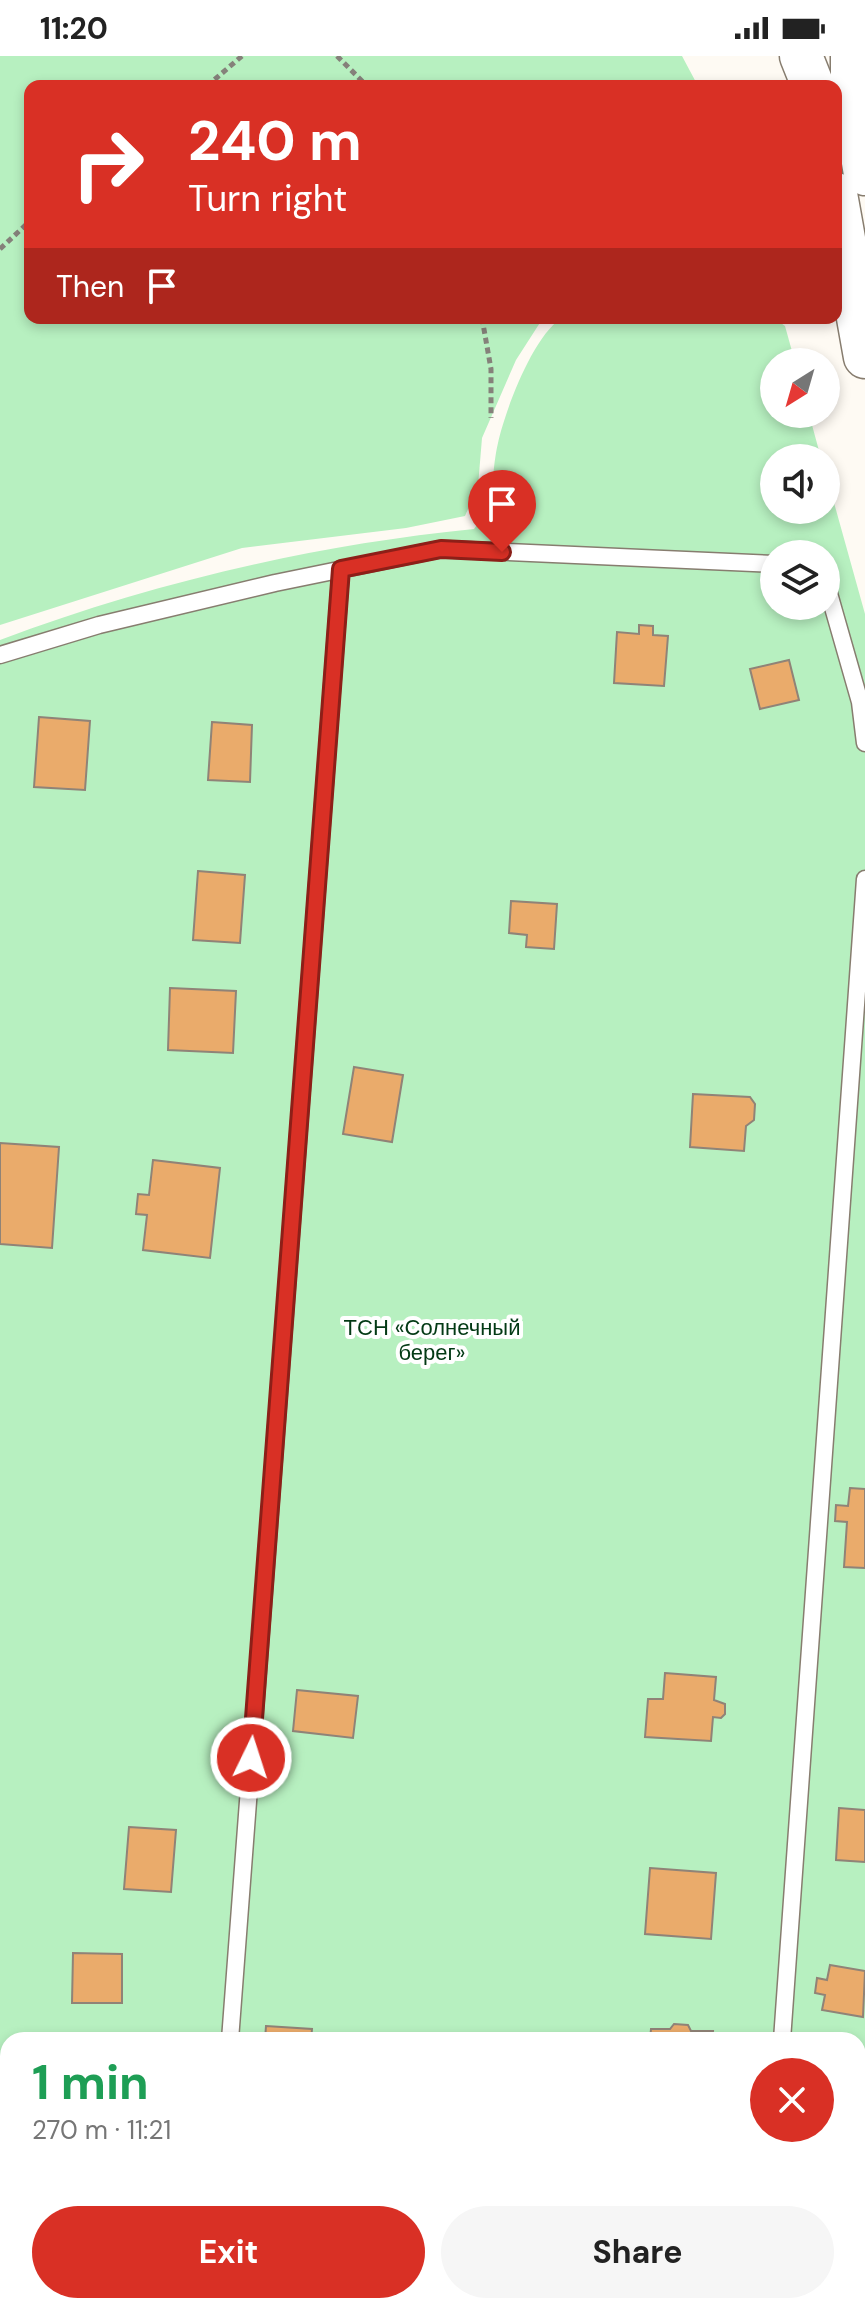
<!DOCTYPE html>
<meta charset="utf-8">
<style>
body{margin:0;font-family:"DM Sans",sans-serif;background:#f6f6f6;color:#222;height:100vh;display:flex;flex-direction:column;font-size:30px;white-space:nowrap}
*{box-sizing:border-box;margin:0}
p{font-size:26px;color:#767676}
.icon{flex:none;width:44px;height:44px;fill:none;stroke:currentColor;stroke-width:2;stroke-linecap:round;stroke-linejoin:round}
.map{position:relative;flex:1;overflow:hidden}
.side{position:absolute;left:0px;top:1976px;width:866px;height:282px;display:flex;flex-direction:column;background:#fff;border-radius:24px 24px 0 0;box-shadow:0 4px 12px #0003}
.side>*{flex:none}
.top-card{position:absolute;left:24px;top:24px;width:818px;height:244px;border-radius:16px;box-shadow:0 4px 12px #0003;background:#d93025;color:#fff;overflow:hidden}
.needle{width:52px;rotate:217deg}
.controls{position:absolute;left:760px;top:292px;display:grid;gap:16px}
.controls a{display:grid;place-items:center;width:80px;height:80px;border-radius:50%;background:#fff;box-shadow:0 4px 12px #0003;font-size:40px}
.pin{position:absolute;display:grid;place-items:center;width:68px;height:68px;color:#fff;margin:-82px -34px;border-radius:50% 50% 50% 0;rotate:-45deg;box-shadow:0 0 8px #0007}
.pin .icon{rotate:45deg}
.me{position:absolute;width:88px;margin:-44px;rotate:4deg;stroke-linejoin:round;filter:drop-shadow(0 0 6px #0008)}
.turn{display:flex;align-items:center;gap:28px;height:168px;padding:0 32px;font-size:36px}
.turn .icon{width:104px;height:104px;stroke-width:2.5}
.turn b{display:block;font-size:56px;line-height:68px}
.then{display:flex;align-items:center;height:76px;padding:0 32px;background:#0003;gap:16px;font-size:30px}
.round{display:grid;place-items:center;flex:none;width:84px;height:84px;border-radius:42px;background:#f6f6f6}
.overview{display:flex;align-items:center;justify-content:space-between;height:136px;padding:0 32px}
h1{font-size:48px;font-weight:700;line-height:60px;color:#1e9e55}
.cta{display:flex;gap:16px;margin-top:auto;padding:16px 32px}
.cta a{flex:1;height:92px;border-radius:48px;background:#d93025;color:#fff;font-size:32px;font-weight:700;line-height:92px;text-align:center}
.cta a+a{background:#f6f6f6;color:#222}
.status{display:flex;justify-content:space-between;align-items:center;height:56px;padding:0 40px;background:#fff;direction:ltr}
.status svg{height:22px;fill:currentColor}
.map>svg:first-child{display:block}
.green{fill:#b7f0c0;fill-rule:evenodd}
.building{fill:#eaab6b;stroke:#908377;stroke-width:2}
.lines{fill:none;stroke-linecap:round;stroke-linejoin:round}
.service-casing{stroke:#877d6f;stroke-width:19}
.tertiary-casing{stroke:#877d6f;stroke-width:45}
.path{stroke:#85817a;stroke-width:5;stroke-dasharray:6 4;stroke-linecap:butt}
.service{stroke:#fff;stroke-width:16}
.tertiary{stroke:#fff;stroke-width:42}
.route-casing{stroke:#8d1f18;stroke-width:20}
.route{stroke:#d93025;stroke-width:14}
.labels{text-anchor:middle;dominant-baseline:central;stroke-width:8;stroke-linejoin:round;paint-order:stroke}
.park-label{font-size:22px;fill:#033a15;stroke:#fff}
</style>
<div class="status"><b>11:20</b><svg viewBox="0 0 49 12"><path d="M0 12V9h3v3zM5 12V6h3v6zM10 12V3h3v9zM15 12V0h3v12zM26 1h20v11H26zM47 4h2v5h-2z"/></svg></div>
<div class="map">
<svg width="865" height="2257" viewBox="0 0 865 2257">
<rect width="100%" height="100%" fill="#fefaf3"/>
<g class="green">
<path d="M 0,0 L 682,0 L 698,30 L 30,30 L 30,262 L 543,262 L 516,304 L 482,382 L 478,430 L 465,460 L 406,472 L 242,492 L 0,569 Z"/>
<path d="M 561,262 L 774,262 L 785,270 L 795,306 L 774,306 L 774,358 L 809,358 L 821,402 L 774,402 L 774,454 L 826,454 L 826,418 L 865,558 L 865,2257 L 0,2257 L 0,584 C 151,527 313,489 474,473 C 497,444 490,421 498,387 C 506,352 532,283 561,262 ZM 774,498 L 826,498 L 826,550 L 774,550 ZM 8,1984 L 858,1984 L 858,2250 L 8,2250 Z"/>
</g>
<g class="building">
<path d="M 639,569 L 653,570 L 653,579 L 668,580 L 664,630 L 614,627 L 617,576 L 639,578 Z"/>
<path d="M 789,604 L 799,644 L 760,653 L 750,613 Z"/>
<path d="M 39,661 L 90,665 L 85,734 L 34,731 Z"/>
<path d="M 212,666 L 252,669 L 250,726 L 208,724 Z"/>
<path d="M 198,815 L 245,819 L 240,887 L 193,884 Z"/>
<path d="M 511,845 L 557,848 L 554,893 L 526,891 L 527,879 L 509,877 Z"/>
<path d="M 170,932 L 236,935 L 233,997 L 168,994 Z"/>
<path d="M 354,1011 L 403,1019 L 392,1086 L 343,1078 Z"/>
<path d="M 693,1038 L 750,1041 L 755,1048 L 754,1064 L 746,1070 L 744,1095 L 690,1091 Z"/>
<path d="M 0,1087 L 59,1091 L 52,1192 L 0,1188 Z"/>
<path d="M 153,1104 L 220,1112 L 210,1202 L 143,1194 L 147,1159 L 136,1158 L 138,1138 L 149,1139 Z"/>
<path d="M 850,1432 L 865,1433 L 865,1512 L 844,1511 L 847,1466 L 835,1465 L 836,1449 L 848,1450 Z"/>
<path d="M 665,1617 L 716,1621 L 714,1644 L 725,1648 L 725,1658 L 721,1662 L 713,1661 L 711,1685 L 645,1681 L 648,1643 L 663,1643 Z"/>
<path d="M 297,1634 L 358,1640 L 353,1682 L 293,1675 Z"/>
<path d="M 839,1752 L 865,1754 L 865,1806 L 836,1804 Z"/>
<path d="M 129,1771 L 176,1774 L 171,1836 L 124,1833 Z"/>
<path d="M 650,1812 L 716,1817 L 711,1883 L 645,1878 Z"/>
<path d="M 73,1897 L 122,1898 L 122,1947 L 72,1947 Z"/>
<path d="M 830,1909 L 865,1915 L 863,1961 L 822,1954 L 825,1939 L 815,1937 L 817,1922 L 827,1924 Z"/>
<path d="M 674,1968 L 688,1969 L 691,1975 L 713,1975 L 712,1984 L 650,1984 L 651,1973 L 670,1973 Z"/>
<path d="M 266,1970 L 312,1973 L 311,1984 L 265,1984 Z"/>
<path d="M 266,2250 L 318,2250 L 317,2257 L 265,2257 Z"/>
</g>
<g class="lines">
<defs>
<g id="service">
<path d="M 826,527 L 860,646 L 865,687"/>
<path d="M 0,599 L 99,569 L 275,527 L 441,493 L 774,508"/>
<path d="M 230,1984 L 341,513"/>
<path d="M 782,1984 L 865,823"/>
<path d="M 209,2257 L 210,2250"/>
<path d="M 763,2257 L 763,2250"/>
</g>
<g id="tertiary">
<path d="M 801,0 L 813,30"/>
<path d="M 852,0 L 852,41 L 865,118"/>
<path d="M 836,138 L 865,301"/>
</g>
</defs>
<use href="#service" class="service-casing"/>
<use href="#tertiary" class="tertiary-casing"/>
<g class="path">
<path d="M 337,0 L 367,30"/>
<path d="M 207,30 L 242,0"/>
<path d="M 0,193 L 30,165"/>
<path d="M 482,262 L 491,313 L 491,362"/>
</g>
<use href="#service" class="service"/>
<use href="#tertiary" class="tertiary"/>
</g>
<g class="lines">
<defs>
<path id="route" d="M 251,1702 L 341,513 L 441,493 L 502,496"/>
</defs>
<use href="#route" class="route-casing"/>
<use href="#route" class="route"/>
</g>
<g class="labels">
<g class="park-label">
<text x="432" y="1271">ТСН «Солнечный<tspan x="432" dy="25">берег»</tspan></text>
</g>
</g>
</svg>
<div class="controls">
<a><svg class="needle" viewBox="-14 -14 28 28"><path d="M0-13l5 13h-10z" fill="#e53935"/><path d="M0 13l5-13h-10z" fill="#767676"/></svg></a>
<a><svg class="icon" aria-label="sound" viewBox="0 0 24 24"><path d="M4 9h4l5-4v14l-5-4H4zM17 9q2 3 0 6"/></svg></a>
<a><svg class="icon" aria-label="layers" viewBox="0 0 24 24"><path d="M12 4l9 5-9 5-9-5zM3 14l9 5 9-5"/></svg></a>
</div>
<div class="pin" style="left:502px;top:496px;background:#d93025"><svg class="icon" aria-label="arrive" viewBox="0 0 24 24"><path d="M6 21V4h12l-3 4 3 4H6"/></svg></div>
<svg class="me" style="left:251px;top:1702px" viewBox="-20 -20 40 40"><circle r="17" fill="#d93025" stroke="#fff" stroke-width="3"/><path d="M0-11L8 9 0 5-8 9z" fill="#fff"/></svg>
<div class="top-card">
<div class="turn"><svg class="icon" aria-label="right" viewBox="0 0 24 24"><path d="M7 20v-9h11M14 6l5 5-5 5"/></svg><div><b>240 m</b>Turn right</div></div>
<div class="then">Then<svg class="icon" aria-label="arrive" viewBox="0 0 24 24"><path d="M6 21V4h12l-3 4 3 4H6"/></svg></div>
</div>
<section class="side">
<div class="overview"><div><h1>1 min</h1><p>270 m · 11:21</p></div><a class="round" style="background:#d93025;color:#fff"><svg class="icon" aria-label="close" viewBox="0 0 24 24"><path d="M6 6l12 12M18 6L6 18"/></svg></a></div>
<div class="cta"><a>Exit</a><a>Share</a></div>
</section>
</div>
